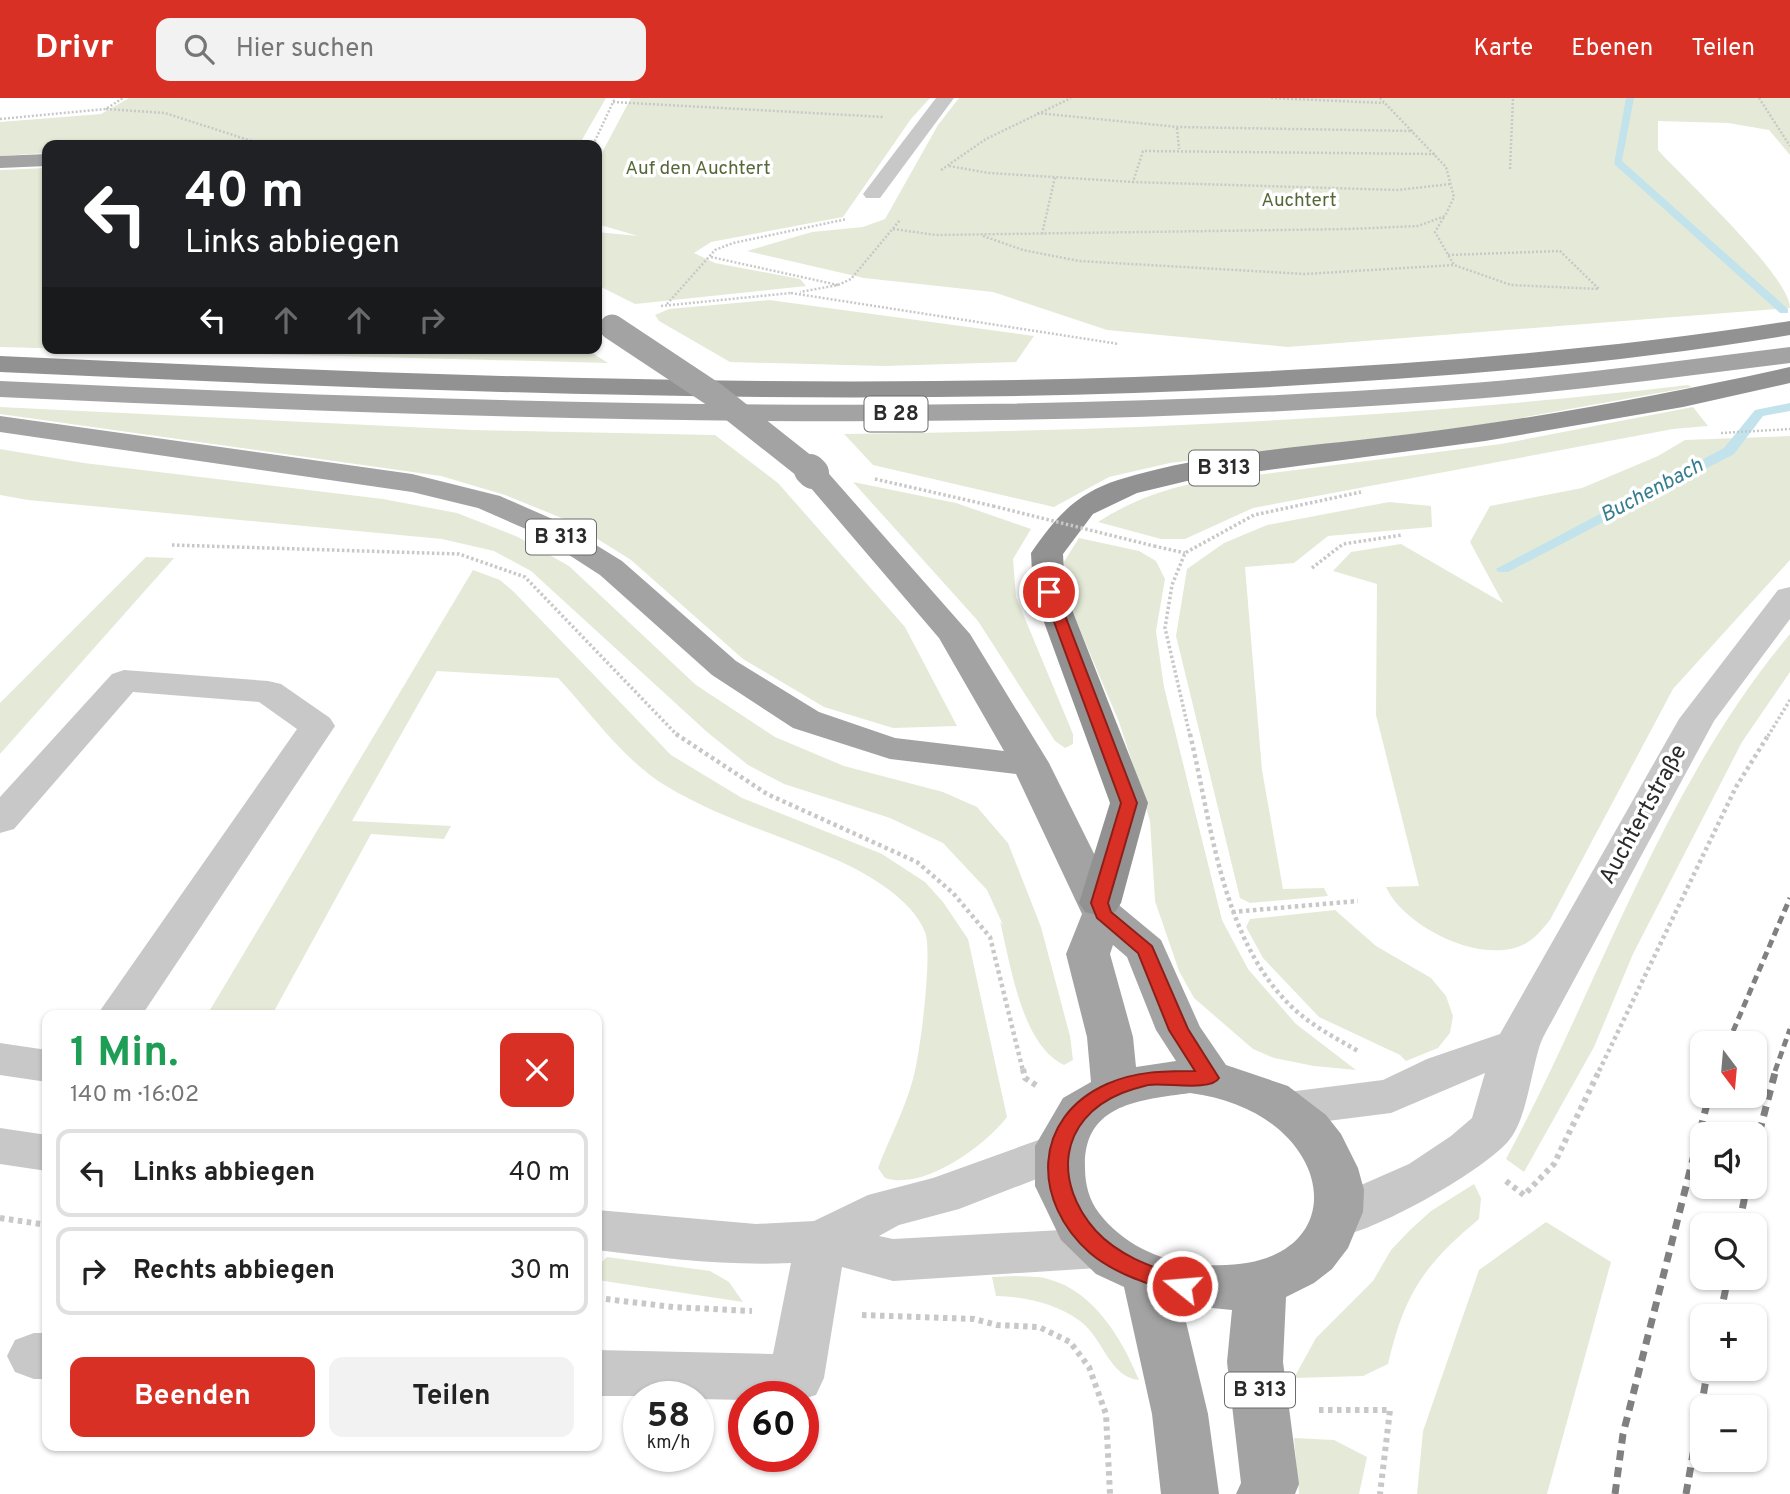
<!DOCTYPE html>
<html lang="de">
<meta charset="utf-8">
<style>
body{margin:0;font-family:Overpass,sans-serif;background:#f2f2f2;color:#222;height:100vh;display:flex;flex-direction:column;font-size:26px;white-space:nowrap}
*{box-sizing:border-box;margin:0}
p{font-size:23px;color:#767676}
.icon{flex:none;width:38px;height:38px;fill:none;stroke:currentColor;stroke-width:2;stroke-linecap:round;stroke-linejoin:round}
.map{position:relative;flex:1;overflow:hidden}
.panel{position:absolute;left:42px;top:912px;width:560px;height:441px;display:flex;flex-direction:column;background:#fff;border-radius:14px;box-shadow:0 2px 5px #0004}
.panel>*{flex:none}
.banner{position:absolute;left:42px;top:42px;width:560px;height:214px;border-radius:14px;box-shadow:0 2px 5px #0004;background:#202124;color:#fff;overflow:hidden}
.needle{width:46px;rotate:164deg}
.fabs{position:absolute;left:1690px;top:933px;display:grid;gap:14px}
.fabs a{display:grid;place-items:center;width:77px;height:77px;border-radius:14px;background:#fff;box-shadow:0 2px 5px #0004;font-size:35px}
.speed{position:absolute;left:623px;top:1283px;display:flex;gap:14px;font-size:35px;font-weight:700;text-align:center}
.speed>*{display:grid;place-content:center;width:91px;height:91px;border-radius:50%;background:#fff;box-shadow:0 2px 5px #0004;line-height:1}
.speed small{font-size:18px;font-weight:400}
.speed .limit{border:10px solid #d22;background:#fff;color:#111}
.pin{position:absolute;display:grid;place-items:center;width:60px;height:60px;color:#fff;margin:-30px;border:4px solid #fff;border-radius:50%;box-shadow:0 2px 7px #0007}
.me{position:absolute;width:77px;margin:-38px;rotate:287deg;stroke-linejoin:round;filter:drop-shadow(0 0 5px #0008)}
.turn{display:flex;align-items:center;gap:24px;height:147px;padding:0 28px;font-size:32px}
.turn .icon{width:91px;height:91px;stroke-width:2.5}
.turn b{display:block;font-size:49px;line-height:60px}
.lanes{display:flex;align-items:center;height:66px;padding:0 28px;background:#0003;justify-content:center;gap:35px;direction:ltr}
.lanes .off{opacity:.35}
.round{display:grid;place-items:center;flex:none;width:74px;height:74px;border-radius:14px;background:#f2f2f2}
.head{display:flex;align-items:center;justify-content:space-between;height:119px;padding:0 28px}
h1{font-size:42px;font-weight:700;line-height:52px;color:#1e9e55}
.primary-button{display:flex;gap:14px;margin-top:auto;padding:14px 28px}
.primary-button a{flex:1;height:80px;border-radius:14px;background:#d93025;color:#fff;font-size:28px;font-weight:700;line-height:80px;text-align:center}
.primary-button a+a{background:#f2f2f2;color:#222}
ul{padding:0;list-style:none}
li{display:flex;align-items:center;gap:21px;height:88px;margin:0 14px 10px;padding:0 14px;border:4px solid #e0e0e0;border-radius:14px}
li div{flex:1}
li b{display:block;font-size:26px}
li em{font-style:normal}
header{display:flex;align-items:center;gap:42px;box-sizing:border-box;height:98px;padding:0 35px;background:#d93025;color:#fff}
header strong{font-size:33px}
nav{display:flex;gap:38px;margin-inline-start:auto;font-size:24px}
.search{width:490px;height:63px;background:#f2f2f2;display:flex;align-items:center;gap:18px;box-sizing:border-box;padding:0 24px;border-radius:14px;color:#767676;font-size:26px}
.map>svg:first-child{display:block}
.green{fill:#e5ead8}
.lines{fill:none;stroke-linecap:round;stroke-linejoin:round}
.stream{fill:#c2e3ec;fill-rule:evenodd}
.path-far3{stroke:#c8c8c8;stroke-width:2.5;stroke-dasharray:2 2;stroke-linecap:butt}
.path-far2{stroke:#c8c8c8;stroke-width:3.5;stroke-dasharray:2.5 2.5;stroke-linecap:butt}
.path-far1{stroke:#c8c8c8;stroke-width:4.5;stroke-dasharray:3.5 3.5;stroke-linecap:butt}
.path{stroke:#c8c8c8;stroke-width:6;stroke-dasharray:4.5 4.5;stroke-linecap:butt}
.minor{fill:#c8c8c8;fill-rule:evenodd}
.major{fill:#a3a3a3;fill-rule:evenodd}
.highway{fill:#929292;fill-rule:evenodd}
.rail-far1{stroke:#808080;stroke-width:5;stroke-dasharray:8 5;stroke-linecap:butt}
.rail{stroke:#808080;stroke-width:7;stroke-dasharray:10 7;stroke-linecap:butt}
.path-bridge{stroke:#c8c8c8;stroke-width:3.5;stroke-dasharray:2.5 2.5;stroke-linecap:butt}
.major-bridge-far1{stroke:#a3a3a3;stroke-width:25}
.major-bridge{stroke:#a3a3a3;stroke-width:32}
.route{fill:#d93025;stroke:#8d1f18;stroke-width:2}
.labels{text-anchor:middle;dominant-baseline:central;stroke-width:7;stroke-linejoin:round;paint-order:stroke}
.far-park-label{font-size:19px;fill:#576838;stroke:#fff}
.shield{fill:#fff;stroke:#6b6b6b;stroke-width:2}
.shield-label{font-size:21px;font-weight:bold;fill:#2b2b2b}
.far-water-label{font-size:21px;font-style:italic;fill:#377d90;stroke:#fff}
.street-label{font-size:23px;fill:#2b2b2b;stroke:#fff}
</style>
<header>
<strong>Drivr</strong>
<div class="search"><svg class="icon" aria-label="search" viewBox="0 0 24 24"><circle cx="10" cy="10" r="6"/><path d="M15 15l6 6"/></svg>Hier suchen</div>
<nav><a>Karte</a><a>Ebenen</a><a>Teilen</a></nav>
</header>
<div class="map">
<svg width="1790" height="1396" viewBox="0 0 1790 1396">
<rect width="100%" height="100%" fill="#fff"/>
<g class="green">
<path d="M 129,0 L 606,0 L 579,47 L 47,47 L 47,55 L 0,58 L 0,24 L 101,16 Z"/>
<path d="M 631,0 L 930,0 L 911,21 L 843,119 L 711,144 L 694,155 L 715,165 L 800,181 L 806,188 L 635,206 L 597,187 L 597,134 L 638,138 L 597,126 L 597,64 Z"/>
<path d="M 959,0 L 1790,0 L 1790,57 L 1769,32 L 1728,25 L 1658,23 L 1658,52 C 1683,80 1790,178 1790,210 L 1288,249 L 1107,232 L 993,194 L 864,180 L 747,153 L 812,134 L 863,129 L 885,121 L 938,27 Z"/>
<path d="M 47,70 L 47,250 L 585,250 L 608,265 L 0,249 L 0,72 Z"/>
<path d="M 769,202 L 1034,238 L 1016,264 L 884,268 L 730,264 L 659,223 L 655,217 L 669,211 Z"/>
<path d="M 1688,287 L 1692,289 L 1476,328 L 1170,365 L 1109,379 L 1054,409 L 873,367 L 844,336 C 1126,333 1407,320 1688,287 Z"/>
<path d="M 0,309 L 472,332 L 715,337 L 778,385 L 905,529 L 957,628 L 893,630 L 824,609 L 743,561 L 631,462 L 569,423 L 505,397 L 441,378 L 0,316 Z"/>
<path d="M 1693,309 L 1708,328 L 1673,331 L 1253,410 L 1185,441 L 1161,441 L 1098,424 C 1129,404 1159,393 1194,385 L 1501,346 Z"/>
<path d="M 1790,338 L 1790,462 L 1673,591 L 1550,822 C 1544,829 1538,837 1531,842 C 1490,872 1405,831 1386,789 L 1419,788 L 1376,617 L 1377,486 L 1333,473 L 1351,454 L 1401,446 L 1503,505 L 1470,444 L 1490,408 L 1582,390 L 1658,358 L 1685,342 Z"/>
<path d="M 0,351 L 84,365 L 383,401 L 457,415 L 518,439 L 569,468 L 696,587 L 775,639 L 844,668 L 943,694 L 977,709 L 1008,745 L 1041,829 L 1070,938 L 1073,962 L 1064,967 C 1021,946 1011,867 1000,824 L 1003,827 L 987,792 L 943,745 L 890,720 L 784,686 L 748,667 L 707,634 L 531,473 L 494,453 L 442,441 L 28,402 L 0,397 Z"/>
<path d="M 853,384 L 956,405 L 1031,431 L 1013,461 L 1016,499 L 1073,636 L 1073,646 L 1065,650 L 1055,643 L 978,523 Z"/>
<path d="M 1389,404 L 1431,408 L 1432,429 L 1328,438 L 1294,465 L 1245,469 L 1262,672 L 1283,791 L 1324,790 L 1328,798 L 1250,805 L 1240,800 L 1176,538 L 1187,471 L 1224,445 L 1267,427 Z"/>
<path d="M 1079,440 L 1139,453 L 1156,463 L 1165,481 L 1156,533 L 1164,589 L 1222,822 L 1248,871 L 1296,926 L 1356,972 L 1314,968 L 1274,960 L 1253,951 L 1194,900 L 1179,873 L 1155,803 L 1150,723 L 1138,682 L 1119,624 L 1066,499 L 1060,470 Z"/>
<path d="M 146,459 L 174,460 L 0,656 L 0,605 Z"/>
<path d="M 473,472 L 500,482 L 514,494 L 671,657 L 742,700 L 882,756 L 925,784 L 943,804 L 968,841 L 1007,1019 C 985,1048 923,1093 885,1080 L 878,1070 C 889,1041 905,1011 913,981 C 920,958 933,853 925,834 C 912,801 868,776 837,762 C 780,737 719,720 666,688 C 623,662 592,616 558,580 L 437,573 L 352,723 L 451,728 L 444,741 L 371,736 L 272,917 L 207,917 Z"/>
<path d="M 1790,536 L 1790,574 L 1742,644 L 1633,856 L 1594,949 L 1524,1074 L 1506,1061 C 1600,886 1661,690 1790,536 Z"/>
<path d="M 1335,812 L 1376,848 L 1431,880 L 1446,898 L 1453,918 L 1450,935 L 1438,950 L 1406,963 L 1400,957 L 1319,919 L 1263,860 L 1246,829 L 1250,821 Z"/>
<path d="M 1474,1086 L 1481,1100 L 1479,1121 C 1423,1168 1405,1195 1388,1266 L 1363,1278 L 1294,1280 L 1316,1240 L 1373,1183 L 1391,1152 L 1410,1132 L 1431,1113 Z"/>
<path d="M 1546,1124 L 1611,1164 L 1547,1396 L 1417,1396 L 1423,1333 L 1479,1172 Z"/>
<path d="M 607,1159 L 710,1173 L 729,1184 L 743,1204 L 597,1182 L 597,1169 Z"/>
<path d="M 1015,1178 C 1026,1179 1038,1178 1048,1181 C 1094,1193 1122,1241 1139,1282 C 1110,1280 1103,1240 1080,1223 C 1055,1205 1026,1199 996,1198 L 992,1179 Z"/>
<path d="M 1294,1340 L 1334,1342 L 1367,1359 L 1359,1396 L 1299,1396 Z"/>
</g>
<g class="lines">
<g class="stream">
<path d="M 1626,0 L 1634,0 L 1622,63 L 1788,211 L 1788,215 L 1780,215 L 1614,66 Z"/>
<path d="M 1790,305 L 1790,313 L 1763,318 L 1734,356 L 1508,474 L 1498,474 L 1496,471 L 1724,350 L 1755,312 Z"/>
</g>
<g class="path-far3">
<path d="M 1271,0 L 1384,5"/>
<path d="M 1759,0 L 1790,48"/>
<path d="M 613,4 L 884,19"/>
<path d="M 106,11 L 165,15 L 264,47"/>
<path d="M 1037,15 L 1178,29 L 1413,33"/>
<path d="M 0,21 L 106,11 L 123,0"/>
<path d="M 1177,30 L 1179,51"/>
<path d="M 593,47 L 615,0"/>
<path d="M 1435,56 L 1143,53 L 1133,84 L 1397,92 L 1451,86"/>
<path d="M 949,68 L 989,75 L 1133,84"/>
<path d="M 1510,71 L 1513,0"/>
<path d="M 941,72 L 986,41 L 1071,0"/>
<path d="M 893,131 L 936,137 L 1349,131 L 1418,128 L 1445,118 L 1454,99 L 1446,69 L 1380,0"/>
<path d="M 1042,136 L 1055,79"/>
<path d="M 983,138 L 1023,152 L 1079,163 L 1305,176 L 1454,167 L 1435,134 L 1444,119"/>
<path d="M 1448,157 L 1560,153 L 1599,191 L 1511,187 L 1454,167"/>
<path d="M 711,159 L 838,187 L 800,194"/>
<path d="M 838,187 L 851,181 L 900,122"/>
<path d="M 791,195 L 1119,246"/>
<path d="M 667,206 L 715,152 L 733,145 L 847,121"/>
<path d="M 661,208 L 791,195"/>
<path d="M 1721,335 L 1790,331"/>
</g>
<g class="path-far2">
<path d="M 875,381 L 993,408"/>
<path d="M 172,447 L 459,456 L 525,479 L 678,638"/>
<path d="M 1154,448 L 1185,455"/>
<path d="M 1312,470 L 1343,446 L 1402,437"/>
<path d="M 1190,638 L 1165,530 L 1172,487 L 1185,455 L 1254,417 L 1361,394"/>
<path d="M 1768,638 L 1790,602"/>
</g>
<g class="path-far1">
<path d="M 676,636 L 767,696 L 917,764 L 953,795 L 990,839 L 1023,973"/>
<path d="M 1190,636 C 1212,728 1222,845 1295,912 C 1314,929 1336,940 1358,953"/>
<path d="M 1232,814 L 1358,803"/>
<path d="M 1599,973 L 1736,689 L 1769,636"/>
</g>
<g class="path">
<path d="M 1023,971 L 1025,980 L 1037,988"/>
<path d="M 1506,1083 L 1524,1097 L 1554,1066 L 1600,971"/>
<path d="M 0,1120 L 47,1127"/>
<path d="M 597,1200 L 673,1209 L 752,1213"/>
<path d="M 862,1217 L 974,1221 L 997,1227 L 1039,1229 L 1070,1244 L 1089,1269 L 1106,1316 L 1110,1396"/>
<path d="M 1319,1312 L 1390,1312 L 1380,1396"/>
</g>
<g class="minor">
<path d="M 936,0 L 954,0 L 880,100 L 866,100 L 863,96 L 866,92 Z"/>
<path d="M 1790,489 L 1790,521 L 1714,623 L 1553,921 C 1548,930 1542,940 1539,950 C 1531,976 1526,1021 1510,1041 C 1487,1071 1378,1132 1340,1138 C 1334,1139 1326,1135 1320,1133 L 1313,1119 L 1320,1105 L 1409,1066 L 1451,1038 L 1472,1020 L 1485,975 L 1391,1015 L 1288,1028 L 1271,1023 L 1264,1011 L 1271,999 L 1288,994 L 1383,982 L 1427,961 L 1500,936 L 1679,621 L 1778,492 Z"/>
<path d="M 124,572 L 268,583 L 281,586 L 330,620 L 335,628 L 142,917 L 97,917 L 297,631 L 259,604 L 133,594 L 14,731 L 0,735 L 0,699 L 112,576 Z"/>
<path d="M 0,945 L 47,952 L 47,984 L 0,977 Z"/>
<path d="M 0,1030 L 47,1037 L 47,1073 L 0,1066 Z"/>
<path d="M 1058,1035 L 1075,1040 L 1082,1053 L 1075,1066 L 959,1111 L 899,1127 L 879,1138 L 893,1141 L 1098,1130 L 1116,1136 L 1124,1150 L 1116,1164 L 1098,1170 L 893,1183 L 842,1169 L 824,1280 L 816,1297 L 803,1301 L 803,1298 L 744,1298 L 744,1302 L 698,1301 L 698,1298 L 597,1298 L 597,1252 L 773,1256 L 791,1165 C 726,1168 661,1160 597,1152 L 597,1112 L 756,1126 L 814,1123 L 868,1097 L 933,1080 Z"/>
<path d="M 34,1235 L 47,1235 L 47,1281 L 34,1281 L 15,1274 L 7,1258 L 15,1242 Z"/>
</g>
<g class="major">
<path d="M 47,56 L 47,68 L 0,70 L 0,58 Z"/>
<path d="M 1790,249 L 1790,265 C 1671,280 1552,296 1432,304 C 955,338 477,321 0,299 L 0,283 C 477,305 955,321 1432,288 C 1552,280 1671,264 1790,249 Z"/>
<path d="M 0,318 L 412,376 L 500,398 L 557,423 L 622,463 L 736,563 L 819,614 L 895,640 L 1004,653 L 939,540 L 798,375 L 803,369 L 813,366 L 823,369 L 970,536 L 1049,665 L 1120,808 L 1161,842 L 1200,929 L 1226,967 L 1288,988 L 1326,1017 L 1341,1036 L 1358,1070 L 1364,1092 L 1363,1114 L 1348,1150 L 1332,1171 L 1314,1185 L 1286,1199 L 1283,1264 L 1299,1386 L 1295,1396 L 1236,1396 L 1241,1385 L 1227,1264 L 1232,1212 L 1182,1207 L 1208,1316 L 1219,1396 L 1161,1396 L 1152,1316 L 1124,1189 L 1096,1176 L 1061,1142 L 1035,1088 L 1035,1048 L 1063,1000 L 1091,984 L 1087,939 L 1066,856 L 1082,816 L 1016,676 L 890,661 L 793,630 L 712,577 L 600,477 L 535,435 L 478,410 L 412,394 L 0,334 ZM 1113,847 L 1127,859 L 1156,932 L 1176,963 L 1136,969 L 1133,939 L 1110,856 ZM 1190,995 C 1344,1014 1365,1184 1194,1166 C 1157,1162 1122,1145 1099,1115 C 1089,1102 1085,1086 1085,1070 C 1083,1006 1139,1002 1190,995 Z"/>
</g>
<g class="highway">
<path d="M 1790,223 L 1790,237 C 1612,267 1432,280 1252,290 C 835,311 417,293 0,274 L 0,258 C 417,277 835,295 1252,274 C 1432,265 1612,251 1790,223 Z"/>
<path d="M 1790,269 L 1790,285 L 1683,309 L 1485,343 L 1187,383 L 1137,395 L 1093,416 L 1063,456 L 1065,494 L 1148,705 L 1121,805 L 1115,814 L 1100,818 L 1085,814 L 1079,805 L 1110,705 L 1033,494 L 1031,455 C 1056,419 1075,396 1118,382 C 1207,354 1317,348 1410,336 C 1538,320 1664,297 1790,269 Z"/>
</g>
<g class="rail-far1">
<path d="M 1728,945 L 1790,800"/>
<path d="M 1775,973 L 1790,931"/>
</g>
<g class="rail">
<path d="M 1755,1051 L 1776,971"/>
<path d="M 1739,1127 L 1747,1088"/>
<path d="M 1720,1218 L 1728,1180"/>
<path d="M 1615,1396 L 1623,1336 L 1709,998"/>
<path d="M 1686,1396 L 1708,1270"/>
</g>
<path class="path-bridge" d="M 993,408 L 1154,448"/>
<path class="major-bridge-far1" d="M 612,229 L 716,298 L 812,374"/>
<path class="major-bridge" d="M 810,372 L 813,375"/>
</g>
<path class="route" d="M 1049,490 L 1056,494 L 1137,705 L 1108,805 L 1111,814 L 1152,848 L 1188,931 L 1219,980 C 1211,994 1164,984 1148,987 C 1140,989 1130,992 1122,995 C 1058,1021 1053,1085 1096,1133 C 1121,1160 1156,1170 1190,1182 L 1193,1188 L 1190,1194 L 1182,1197 C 1150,1186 1116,1177 1090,1155 C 1032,1104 1031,1020 1107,986 C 1136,973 1164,973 1195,973 L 1169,932 L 1138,855 L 1097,820 L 1091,805 L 1121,705 L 1043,494 Z"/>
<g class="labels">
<g class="far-park-label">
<text x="698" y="71">Auf den Auchtert</text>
<text x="1299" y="103">Auchtert</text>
</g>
<g class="shield">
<rect x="864.5" y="298.5" width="63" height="35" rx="5"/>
<rect x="1189" y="352.5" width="70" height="35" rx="5"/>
<rect x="526" y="421.5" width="70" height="35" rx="5"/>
<rect x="1225" y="1274.5" width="70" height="35" rx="5"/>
</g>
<g class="shield-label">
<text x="896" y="316">B 28</text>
<text x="1224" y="370">B 313</text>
<text x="561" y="439">B 313</text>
<text x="1260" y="1292">B 313</text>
</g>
<g class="far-water-label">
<text transform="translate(1652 393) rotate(-28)">Buchenbach</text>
</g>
<g class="street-label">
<text transform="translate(1644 717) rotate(-61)">Auchtertstraße</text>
</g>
</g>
</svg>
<div class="fabs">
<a><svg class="needle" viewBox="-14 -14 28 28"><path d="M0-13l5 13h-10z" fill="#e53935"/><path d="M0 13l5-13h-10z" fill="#767676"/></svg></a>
<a><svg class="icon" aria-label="sound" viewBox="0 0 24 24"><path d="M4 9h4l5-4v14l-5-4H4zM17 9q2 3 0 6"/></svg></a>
<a><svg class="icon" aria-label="search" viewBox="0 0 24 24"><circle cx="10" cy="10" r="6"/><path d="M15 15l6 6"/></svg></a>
<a>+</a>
<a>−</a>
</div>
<div class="speed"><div>58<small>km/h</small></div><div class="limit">60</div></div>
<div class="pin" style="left:1049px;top:494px;background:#d93025"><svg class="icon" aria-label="arrive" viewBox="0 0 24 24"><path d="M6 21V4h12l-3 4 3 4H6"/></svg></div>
<svg class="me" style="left:1182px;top:1188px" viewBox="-20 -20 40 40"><circle r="17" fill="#d93025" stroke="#fff" stroke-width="3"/><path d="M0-11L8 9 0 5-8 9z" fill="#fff"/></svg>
<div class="banner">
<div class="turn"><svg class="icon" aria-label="left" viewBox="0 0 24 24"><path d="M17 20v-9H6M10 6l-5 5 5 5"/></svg><div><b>40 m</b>Links abbiegen</div></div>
<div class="lanes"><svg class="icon" aria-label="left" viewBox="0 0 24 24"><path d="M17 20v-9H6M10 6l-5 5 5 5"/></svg><svg class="icon off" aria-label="ahead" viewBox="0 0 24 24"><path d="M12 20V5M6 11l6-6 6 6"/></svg><svg class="icon off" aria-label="ahead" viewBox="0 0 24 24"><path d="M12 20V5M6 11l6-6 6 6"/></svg><svg class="icon off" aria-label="right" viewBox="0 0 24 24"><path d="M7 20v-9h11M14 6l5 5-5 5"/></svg></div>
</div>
<section class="panel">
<div class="head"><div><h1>1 Min.</h1><p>140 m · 16:02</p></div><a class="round" style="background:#d93025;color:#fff"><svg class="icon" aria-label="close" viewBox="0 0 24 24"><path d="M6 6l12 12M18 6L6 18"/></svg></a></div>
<ul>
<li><svg class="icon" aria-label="left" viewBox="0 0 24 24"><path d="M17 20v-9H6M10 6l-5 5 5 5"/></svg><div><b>Links abbiegen</b></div><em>40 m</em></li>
<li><svg class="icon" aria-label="right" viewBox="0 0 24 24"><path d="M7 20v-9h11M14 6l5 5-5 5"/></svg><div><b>Rechts abbiegen</b></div><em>30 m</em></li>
</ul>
<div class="primary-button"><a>Beenden</a><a>Teilen</a></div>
</section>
</div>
